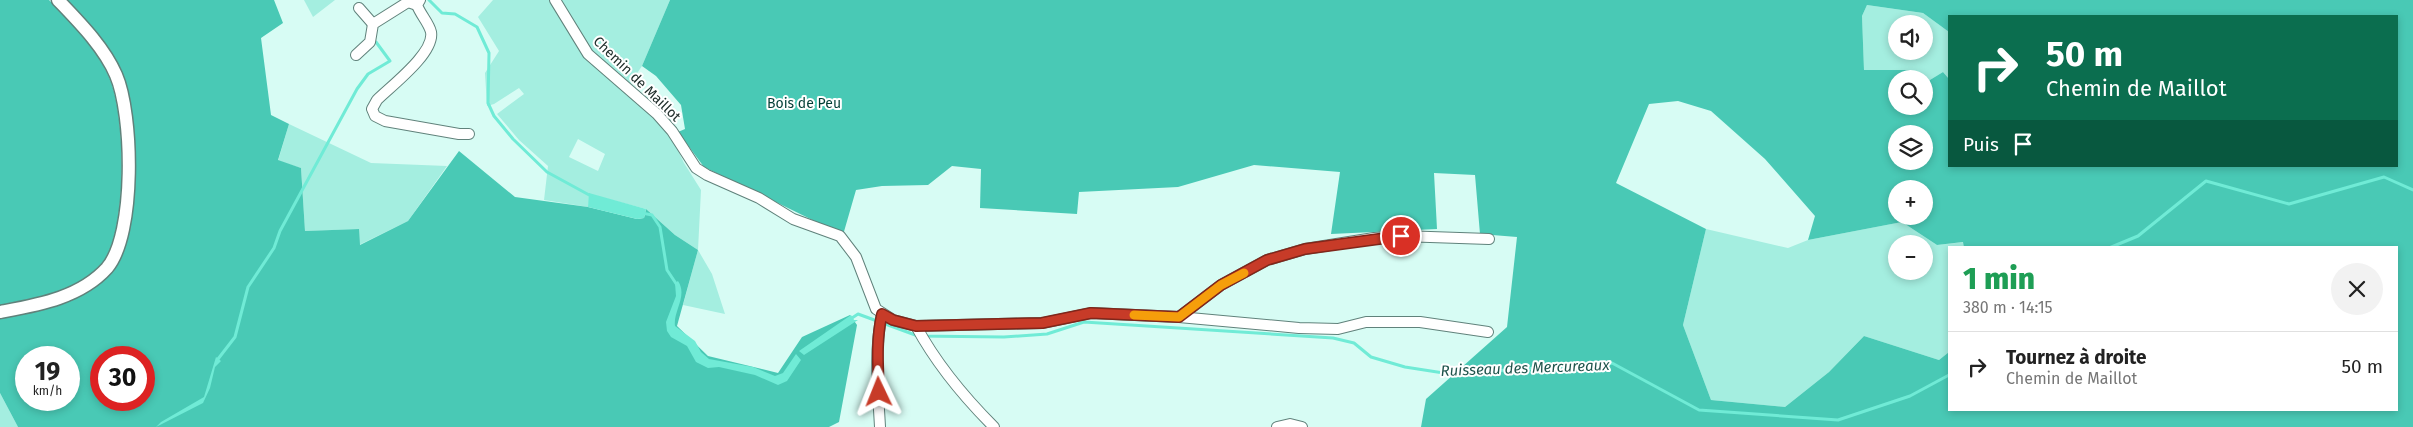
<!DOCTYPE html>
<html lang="fr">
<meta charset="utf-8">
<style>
body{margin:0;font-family:"Fira Sans",sans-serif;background:#f2f2f2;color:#222;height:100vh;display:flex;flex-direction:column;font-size:19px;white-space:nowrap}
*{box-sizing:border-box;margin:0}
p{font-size:16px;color:#767676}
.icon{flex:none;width:28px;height:28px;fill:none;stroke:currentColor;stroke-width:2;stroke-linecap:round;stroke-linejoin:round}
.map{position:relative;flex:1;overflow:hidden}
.sheet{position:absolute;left:1948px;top:246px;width:450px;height:165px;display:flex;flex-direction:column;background:#fff;border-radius:0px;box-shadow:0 2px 8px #0003}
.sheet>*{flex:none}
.guide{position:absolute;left:1948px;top:15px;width:450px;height:152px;border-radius:0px;box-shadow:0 2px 8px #0003;background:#0b6e4f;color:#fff;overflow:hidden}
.fabs{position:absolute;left:1888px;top:15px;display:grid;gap:10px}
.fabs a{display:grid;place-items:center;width:45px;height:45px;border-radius:50%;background:#fff;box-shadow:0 2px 8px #0003;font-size:25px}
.speed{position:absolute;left:15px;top:346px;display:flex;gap:10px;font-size:25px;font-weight:700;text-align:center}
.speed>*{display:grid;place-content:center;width:65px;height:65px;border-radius:50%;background:#fff;box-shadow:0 2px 8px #0003;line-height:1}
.speed small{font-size:12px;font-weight:400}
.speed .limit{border:8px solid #d22;background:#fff;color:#111}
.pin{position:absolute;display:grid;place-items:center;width:42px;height:42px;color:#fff;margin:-21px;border:2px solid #fff;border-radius:50%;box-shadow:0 1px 5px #0007}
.me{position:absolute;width:55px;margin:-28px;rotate:358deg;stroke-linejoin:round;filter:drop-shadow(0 0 4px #0008)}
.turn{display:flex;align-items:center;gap:18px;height:105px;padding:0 15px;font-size:22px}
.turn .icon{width:65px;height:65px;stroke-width:2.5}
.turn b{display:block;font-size:35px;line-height:42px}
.then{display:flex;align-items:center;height:48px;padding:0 15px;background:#0003;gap:10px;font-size:19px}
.round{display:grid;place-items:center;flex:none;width:52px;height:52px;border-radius:26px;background:#f2f2f2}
.head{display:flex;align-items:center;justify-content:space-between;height:85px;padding:0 15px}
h1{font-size:30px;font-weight:800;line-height:38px;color:#1e9e55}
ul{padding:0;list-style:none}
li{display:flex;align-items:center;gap:15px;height:70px;padding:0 15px;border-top:1px solid #e0e0e0}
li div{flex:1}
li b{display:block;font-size:19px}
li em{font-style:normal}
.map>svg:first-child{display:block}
.green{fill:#a4eee0;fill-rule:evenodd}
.forest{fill:#49c9b5;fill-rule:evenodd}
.water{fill:#70ebd6}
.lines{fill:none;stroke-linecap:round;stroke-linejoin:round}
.stream{stroke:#70ebd6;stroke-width:3}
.minor-casing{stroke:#60827b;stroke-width:12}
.tertiary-casing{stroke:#60827b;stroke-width:15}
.minor{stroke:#fff;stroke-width:10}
.tertiary{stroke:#fff;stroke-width:12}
.route-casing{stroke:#81261a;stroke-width:12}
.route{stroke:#c73b28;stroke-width:9}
.slow{stroke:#f59e0b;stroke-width:9}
.labels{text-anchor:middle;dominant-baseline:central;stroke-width:4;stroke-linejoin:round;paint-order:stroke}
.street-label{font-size:14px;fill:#212f2c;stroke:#fff}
.park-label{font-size:14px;fill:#023e36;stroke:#fff}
.water-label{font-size:15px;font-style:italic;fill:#1e534b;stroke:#fff}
</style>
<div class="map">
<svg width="2413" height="427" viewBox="0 0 2413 427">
<rect width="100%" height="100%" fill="#d7fcf4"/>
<g class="green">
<path d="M 304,0 L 335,0 L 313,17 Z"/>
<path d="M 493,0 L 670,0 L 642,66 L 625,91 L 658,120 L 671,136 L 684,163 L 701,190 L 698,250 L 712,274 L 725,314 L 683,305 L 698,250 L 675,235 L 646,209 L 593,195 L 590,198 L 588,207 L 544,200 L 548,166 L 519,140 L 497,114 L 524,94 L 519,88 L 494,104 L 487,106 L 485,73 L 499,51 L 478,17 ZM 578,139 L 605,154 L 598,171 L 569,157 Z"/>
<path d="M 1867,5 L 1923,13 L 1949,32 L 1949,79 L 1943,72 L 1925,83 L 1924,79 L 1920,79 L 1909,70 L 1864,70 L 1862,16 ZM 1896,24 L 1924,24 L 1924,51 L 1896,51 Z"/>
<path d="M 289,124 L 371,163 L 447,166 L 408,221 L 359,245 L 359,229 L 305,231 L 301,168 L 278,161 Z"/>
<path d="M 1902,222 L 1937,245 L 1964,242 L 1964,247 L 1949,248 L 1949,352 L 1939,360 L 1864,336 L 1829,372 L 1785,407 L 1711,400 L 1683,325 L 1706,229 L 1788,248 L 1808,240 ZM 1896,244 L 1924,244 L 1924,271 L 1896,271 Z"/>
<path d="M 0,393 L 18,427 L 0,427 Z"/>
</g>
<g class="forest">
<path d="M 0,0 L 49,0 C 71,23 96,47 109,77 C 126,114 128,229 103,262 C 79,292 35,298 0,305 Z"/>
<path d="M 66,0 L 274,0 L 283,23 L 261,38 L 271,115 L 289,124 L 278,160 L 301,168 L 305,231 L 359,229 L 360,245 L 408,221 L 459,151 L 515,197 L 588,207 L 637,219 L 644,218 L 646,209 L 675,235 L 698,250 L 677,326 L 708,356 L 778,373 L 802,337 L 850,315 L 857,325 L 839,422 L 829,427 L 18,427 L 0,393 L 0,317 C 40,310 81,303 111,272 C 142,239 139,113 121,72 C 109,45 87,21 66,0 ZM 26,358 L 69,358 L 69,400 L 26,400 ZM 101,358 L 144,358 L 144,400 L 101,400 Z"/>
<path d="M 670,0 L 2413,0 L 2413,427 L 1421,427 L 1426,399 L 1507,327 L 1517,237 L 1480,234 L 1475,175 L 1434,173 L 1437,229 L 1331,234 L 1340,172 L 1254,165 L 1178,187 L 1079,192 L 1077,214 L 980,208 L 981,169 L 952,166 L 928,185 L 882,186 L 856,190 L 843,235 L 704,167 L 678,132 L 685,129 L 681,105 L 656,76 L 642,66 ZM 1867,5 L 1923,13 L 1949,32 L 1949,16 L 2396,16 L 2396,166 L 1949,166 L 1949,79 L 1943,72 L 1925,83 L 1924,82 L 1924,106 L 1896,106 L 1896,79 L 1920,79 L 1909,70 L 1864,70 L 1862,16 ZM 1678,101 L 1711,111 L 1765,159 L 1815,216 L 1808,240 L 1902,222 L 1937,245 L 1963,242 L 1964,247 L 2396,248 L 2396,410 L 1949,410 L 1949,352 L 1939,360 L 1864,336 L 1829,372 L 1785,407 L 1711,400 L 1683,325 L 1706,229 L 1616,183 L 1649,104 ZM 1896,134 L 1924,134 L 1924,161 L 1896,161 ZM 1896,189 L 1924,189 L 1924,216 L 1896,216 Z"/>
</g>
<g class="water">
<path d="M 589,193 L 646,209 L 644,218 L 637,219 L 588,207 Z"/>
<path d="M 678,281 C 688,296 673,311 675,326 L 695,341 L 701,352 L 709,359 L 753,367 L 775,376 L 783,373 L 796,354 L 801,360 L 787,381 L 778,385 L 755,375 L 719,367 L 708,368 L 696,362 L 687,346 L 671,337 L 667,331 L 666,322 L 676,296 L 675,283 Z"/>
<path d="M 851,315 L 854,320 L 858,320 L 804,355 L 799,351 Z"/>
<path d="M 216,357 L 221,361 L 215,367 L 210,388 L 203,403 L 156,427 L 161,422 L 204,397 Z"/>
</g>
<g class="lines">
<g class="stream">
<path d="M 429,0 L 442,13 L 455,14 L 477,27 L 489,53 L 488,103 L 494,116 L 513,139 L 547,172 L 591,196"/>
<path d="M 642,213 L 652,215 L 660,227 L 667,270 L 677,285"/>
<path d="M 2109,248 L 2138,236 L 2206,181 L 2289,204 L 2384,177 L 2413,190"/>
<path d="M 849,320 L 858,314 L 918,336 L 1004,337 L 1047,334 L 1084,322 L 1333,338 L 1354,343 L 1371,357 L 1405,367 L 1450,374 L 1612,363 L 1699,410 L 1838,420 L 1910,396 L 1949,375"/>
<path d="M 218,359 L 235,337 L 248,287 L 274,248 L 280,231 L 357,89 L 368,74 L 390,61 L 376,42"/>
</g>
<defs>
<g id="minor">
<path d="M 420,0 L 417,5 C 420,14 429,23 431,32 C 435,53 391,86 377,100 L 372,109 L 375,116 L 385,121 L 459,134 L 469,134"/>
<path d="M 555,0 L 588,54 L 657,114 L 672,131 L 696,168 L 707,175 L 759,198 L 793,219 L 840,236 L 856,257 L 876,309 L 893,320 L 916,326 L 1043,323 L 1091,313 L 1179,317 L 1299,328 L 1338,329 L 1366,322 L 1420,322 L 1488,332"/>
<path d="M 359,8 L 373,24"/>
<path d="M 356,55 L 370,42 L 373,24 L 408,2 L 417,5"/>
<path d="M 1179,317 L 1221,285 L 1267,260 L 1305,249 L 1374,238 L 1401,236 L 1489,239"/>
<path d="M 916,326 C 936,363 964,397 994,427"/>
<path d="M 880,427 C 878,389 874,351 882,314"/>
<path d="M 1277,427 L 1290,424 L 1302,427"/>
</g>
<path id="tertiary" d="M 0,312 C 37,305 80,298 107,268 C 136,234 133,114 116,75 C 104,47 79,22 58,0"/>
</defs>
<use href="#minor" class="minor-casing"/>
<use href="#tertiary" class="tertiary-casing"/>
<use href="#minor" class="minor"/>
<use href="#tertiary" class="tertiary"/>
</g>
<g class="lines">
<defs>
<path id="route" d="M 879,392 C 878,365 876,340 882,314 L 893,320 L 916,326 L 1042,323 L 1091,313 L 1179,317 L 1221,285 L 1267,260 L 1305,249 L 1401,236"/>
</defs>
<use href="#route" class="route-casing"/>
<use href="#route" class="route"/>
<path class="slow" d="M 1134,315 L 1179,317 L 1221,285 L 1244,273"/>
</g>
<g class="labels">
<g class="street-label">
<text transform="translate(637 79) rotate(44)">Chemin de Maillot</text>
</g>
<g class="park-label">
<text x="804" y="103">Bois de Peu</text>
</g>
<g class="water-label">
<text transform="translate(1525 368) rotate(-2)">Ruisseau des Mercureaux</text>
</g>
</g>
</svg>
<div class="fabs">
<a><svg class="icon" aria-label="sound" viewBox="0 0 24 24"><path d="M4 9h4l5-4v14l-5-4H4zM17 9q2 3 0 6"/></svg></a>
<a><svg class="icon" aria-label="search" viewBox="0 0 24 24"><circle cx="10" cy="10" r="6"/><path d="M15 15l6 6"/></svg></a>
<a><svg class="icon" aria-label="layers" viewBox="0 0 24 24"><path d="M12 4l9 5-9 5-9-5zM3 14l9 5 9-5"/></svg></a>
<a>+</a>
<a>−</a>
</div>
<div class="speed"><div>19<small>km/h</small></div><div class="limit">30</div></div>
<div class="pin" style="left:1401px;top:236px;background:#d93025"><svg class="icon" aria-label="arrive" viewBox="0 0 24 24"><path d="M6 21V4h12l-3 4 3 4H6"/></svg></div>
<svg class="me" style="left:879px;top:392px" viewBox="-20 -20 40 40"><path d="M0-17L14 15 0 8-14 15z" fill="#c73b28" stroke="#fff" stroke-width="4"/></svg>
<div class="guide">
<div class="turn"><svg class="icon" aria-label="right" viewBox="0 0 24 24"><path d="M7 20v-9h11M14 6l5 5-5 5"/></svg><div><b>50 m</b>Chemin de Maillot</div></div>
<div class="then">Puis<svg class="icon" aria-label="arrive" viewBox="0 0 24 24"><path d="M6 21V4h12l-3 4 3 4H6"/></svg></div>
</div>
<section class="sheet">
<div class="head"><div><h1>1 min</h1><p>380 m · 14:15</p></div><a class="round"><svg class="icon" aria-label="close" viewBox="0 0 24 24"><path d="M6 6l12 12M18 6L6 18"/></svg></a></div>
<ul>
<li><svg class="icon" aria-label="right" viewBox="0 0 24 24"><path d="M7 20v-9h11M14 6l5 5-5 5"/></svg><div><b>Tournez à droite</b><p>Chemin de Maillot</p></div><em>50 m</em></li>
</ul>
</section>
</div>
